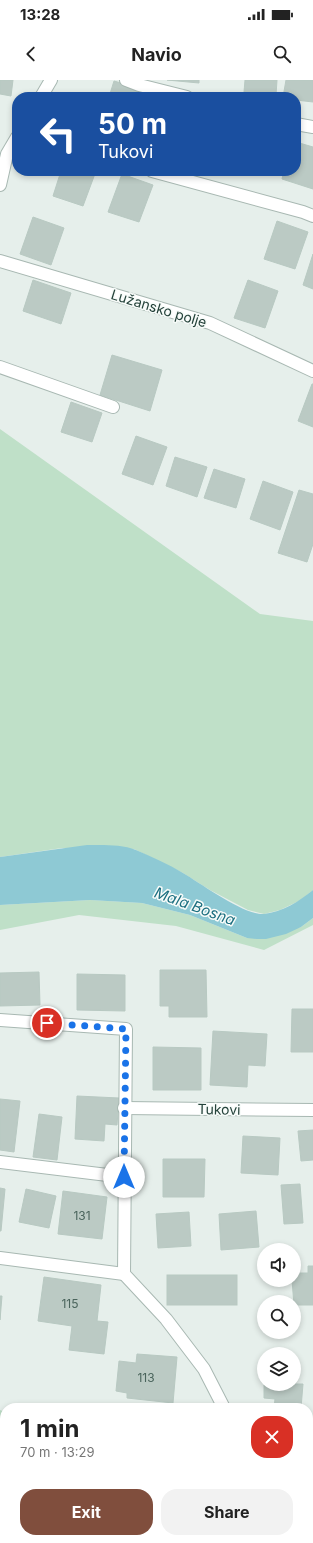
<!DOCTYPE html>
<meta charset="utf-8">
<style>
body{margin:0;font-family:Inter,sans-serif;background:#f2f2f2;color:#222;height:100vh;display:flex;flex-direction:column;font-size:15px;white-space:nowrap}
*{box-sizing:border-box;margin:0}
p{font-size:13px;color:#767676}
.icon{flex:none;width:22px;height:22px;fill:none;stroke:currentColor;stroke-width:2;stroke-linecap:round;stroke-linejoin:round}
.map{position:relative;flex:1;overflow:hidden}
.side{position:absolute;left:0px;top:1323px;width:313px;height:140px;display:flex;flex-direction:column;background:#fff;border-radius:16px 16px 0 0;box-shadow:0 2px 6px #0003}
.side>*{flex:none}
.banner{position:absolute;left:12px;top:12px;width:289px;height:84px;border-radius:16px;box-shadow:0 2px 6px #0003;background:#1a4fa0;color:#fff;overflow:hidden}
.fabs{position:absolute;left:257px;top:1163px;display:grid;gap:8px}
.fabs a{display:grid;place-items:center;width:44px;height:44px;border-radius:50%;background:#fff;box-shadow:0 2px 6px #0003;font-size:20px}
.pin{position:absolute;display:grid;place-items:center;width:34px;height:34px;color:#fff;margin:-17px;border:2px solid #fff;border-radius:50%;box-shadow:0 1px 4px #0007}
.me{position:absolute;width:44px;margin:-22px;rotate:0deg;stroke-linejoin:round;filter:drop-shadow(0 0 3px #0008)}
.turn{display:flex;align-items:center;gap:14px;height:84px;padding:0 20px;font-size:18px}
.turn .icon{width:52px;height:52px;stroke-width:2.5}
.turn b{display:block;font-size:28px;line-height:34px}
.round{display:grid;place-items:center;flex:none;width:42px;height:42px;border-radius:16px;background:#f2f2f2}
.summary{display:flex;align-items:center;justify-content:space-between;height:68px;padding:0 20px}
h1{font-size:24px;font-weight:700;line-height:30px}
.action{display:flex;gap:8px;margin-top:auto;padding:8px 20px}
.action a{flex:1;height:46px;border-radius:16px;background:#804e3d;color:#fff;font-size:16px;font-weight:700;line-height:46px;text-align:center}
.action a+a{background:#f2f2f2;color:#222}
.status{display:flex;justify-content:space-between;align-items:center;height:28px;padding:0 20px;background:#fff;direction:ltr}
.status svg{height:11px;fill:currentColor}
header{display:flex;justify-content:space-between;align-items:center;height:52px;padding:0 20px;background:#fff;font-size:18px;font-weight:700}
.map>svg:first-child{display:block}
.green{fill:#bfe0c8}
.water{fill:#8ec9d4}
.building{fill:#bbcac4;stroke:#b8c9c2}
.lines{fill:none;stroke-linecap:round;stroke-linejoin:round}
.minor-casing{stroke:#a8b8b2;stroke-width:14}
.minor{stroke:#fff;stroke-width:12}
.route{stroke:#1a73e8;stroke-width:7;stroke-dasharray:0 12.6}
.labels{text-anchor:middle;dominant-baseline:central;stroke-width:3;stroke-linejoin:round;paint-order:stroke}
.number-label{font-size:12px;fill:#4a645c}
.street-label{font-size:14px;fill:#24423a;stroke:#f7fbf9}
.water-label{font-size:15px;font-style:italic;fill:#1c6f80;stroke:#f7fbf9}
</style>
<div class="status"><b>13:28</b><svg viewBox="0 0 49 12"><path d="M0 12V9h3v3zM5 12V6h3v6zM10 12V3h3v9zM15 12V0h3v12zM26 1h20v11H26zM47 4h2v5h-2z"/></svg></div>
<header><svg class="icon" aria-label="back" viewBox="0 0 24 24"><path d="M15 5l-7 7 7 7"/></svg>Navio<svg class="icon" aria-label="search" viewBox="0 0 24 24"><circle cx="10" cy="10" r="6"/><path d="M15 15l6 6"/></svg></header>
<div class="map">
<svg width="313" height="1463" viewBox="0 0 313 1463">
<rect width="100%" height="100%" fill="#e6efeb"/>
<g class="green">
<path d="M 0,349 L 260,534 L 313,541 L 313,810 L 301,820 L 280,830 L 264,834 L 248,830 L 210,810 L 183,793 L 134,769 L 62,768 L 0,777 Z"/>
<path d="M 90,820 L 142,823 L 190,835 L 247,858 L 301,847 L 313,838 L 313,845 L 264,870 L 176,846 L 79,835 L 0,850 L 0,825 Z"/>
<path d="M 0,1330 L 5,1332 L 5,1458 L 161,1458 L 160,1463 L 0,1463 Z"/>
</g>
<path class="water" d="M 87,765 C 103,765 121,764 136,770 C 152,777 168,784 183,793 C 202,804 243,835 264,834 C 282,832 300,821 313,810 L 313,838 L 301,847 L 286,854 L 266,859 L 257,859 L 247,858 L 190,835 L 142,823 L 90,820 L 0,825 L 0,777 Z"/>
<g class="building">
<path d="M 0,0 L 13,0 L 11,16 L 0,14 Z"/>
<path d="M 167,0 L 199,0 L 199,3 Z"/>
<path d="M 245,0 L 277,0 L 276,15 L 244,12 Z"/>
<path d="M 286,0 L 313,0 L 313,22 L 296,20 L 296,17 L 283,17 Z"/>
<path d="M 114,1 L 152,12 L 151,17 L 109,17 Z"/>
<path d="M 296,62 L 313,67 L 313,109 L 282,99 L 284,91 L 296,91 Z"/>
<path d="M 61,91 L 96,91 L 83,126 L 53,116 Z"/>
<path d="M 122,94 L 153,105 L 139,142 L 108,132 Z"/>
<path d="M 33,137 L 64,148 L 51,185 L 20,174 Z"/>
<path d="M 277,141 L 308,152 L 295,189 L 264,179 Z"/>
<path d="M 313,174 L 313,209 L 303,205 Z"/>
<path d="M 33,200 L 71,213 L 61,244 L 23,231 Z"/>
<path d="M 248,200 L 278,211 L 265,248 L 234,238 Z"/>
<path d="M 112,275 L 162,290 L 150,331 L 100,315 Z"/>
<path d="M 312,304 L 313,304 L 313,347 L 298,341 Z"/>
<path d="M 71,322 L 102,333 L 92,362 L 61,352 Z"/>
<path d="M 136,356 L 167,367 L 153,405 L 122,394 Z"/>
<path d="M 175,377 L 207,387 L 197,417 L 166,406 Z"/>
<path d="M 214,389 L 245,399 L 236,428 L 204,418 Z"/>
<path d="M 263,401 L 293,412 L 280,450 L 250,439 Z"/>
<path d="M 299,410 L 313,414 L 313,464 L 307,482 L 278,473 Z"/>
<path d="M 160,890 L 206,890 L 207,937 L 169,937 L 169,926 L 160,926 Z"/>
<path d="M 39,892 L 40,925 L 0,926 L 0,893 Z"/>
<path d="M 77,894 L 125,895 L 125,931 L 77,930 Z"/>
<path d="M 292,929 L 313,929 L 313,972 L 291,972 Z"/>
<path d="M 213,951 L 267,954 L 265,986 L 248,985 L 247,1007 L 210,1005 Z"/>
<path d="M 153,967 L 201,968 L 201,1010 L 153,1010 Z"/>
<path d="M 77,1016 L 119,1018 L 117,1045 L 105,1044 L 104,1061 L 75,1059 Z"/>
<path d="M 0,1019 L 20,1021 L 14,1072 L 0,1070 Z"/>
<path d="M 39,1034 L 62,1037 L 57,1080 L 33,1077 Z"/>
<path d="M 313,1050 L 313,1080 L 301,1081 L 298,1051 Z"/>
<path d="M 243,1056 L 280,1058 L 278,1095 L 241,1093 Z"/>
<path d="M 163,1079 L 205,1079 L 204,1117 L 163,1117 Z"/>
<path d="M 300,1104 L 303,1143 L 284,1144 L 281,1105 Z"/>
<path d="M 0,1108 L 5,1109 L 1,1151 L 0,1151 Z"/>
<path d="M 26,1109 L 56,1116 L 49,1148 L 19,1142 Z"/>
<path d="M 63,1111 L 107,1117 L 102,1159 L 58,1154 Z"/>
<path d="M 256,1131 L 259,1167 L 221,1170 L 219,1134 Z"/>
<path d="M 189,1132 L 191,1166 L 158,1168 L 156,1134 Z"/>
<path d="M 308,1186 L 313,1186 L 313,1225 L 294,1225 L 292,1200 L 294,1200 L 294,1193 L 308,1193 Z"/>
<rect x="167" y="1195" width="70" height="30"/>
<path d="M 44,1197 L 101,1205 L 97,1241 L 108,1242 L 104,1274 L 69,1270 L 72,1246 L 38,1241 Z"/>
<path d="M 0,1216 L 2,1216 L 0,1240 Z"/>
<path d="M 137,1274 L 177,1277 L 173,1323 L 127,1318 L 127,1313 L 116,1311 L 119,1281 L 136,1283 Z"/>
<path d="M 264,1304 L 303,1304 L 301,1328 L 274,1328 L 275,1319 L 264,1318 Z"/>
<path d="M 212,1458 L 243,1458 L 243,1461 Z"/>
</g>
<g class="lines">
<defs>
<g id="minor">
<path d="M 126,0 L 139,5 L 187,17"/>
<path d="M 41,17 L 51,0"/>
<path d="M 296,44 L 313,47"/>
<path d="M 152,91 L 303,132 L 313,136"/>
<path d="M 0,105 L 7,74 L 17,57"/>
<path d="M 0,181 L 210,243 L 313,291"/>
<path d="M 0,287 L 113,327"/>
<path d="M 0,940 L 126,949 L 124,1194 L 166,1239 L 204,1289 L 224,1328"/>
<path d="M 124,1028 L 313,1030"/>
<path d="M 0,1082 L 124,1097"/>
<path d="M 0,1178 L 124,1194"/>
<path d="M 308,1458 L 313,1463"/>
</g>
</defs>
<use href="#minor" class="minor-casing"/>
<use href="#minor" class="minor"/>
</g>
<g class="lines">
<path class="route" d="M 47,943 L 126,949 L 124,1097"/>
</g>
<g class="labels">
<g class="number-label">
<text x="82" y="1135">131</text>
<text x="70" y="1223">115</text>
<text x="146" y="1297">113</text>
</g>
<g class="street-label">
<text transform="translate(159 228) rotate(17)">Lužansko polje</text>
<text transform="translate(219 1029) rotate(1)">Tukovi</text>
</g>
<g class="water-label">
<text transform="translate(195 826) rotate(20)">Mala Bosna</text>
</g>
</g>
</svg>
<div class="fabs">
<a><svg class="icon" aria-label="sound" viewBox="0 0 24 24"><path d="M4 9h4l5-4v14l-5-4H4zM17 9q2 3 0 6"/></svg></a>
<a><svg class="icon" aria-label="search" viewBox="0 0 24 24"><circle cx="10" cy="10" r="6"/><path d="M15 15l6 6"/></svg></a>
<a><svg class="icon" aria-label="layers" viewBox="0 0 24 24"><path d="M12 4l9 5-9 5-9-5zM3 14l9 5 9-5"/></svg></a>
</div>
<div class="pin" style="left:47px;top:943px;background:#d93025"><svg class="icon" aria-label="arrive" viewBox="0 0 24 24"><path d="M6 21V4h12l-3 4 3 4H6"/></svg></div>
<svg class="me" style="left:124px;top:1097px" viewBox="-20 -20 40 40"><circle r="19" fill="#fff"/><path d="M0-13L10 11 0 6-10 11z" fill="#1a73e8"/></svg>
<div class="banner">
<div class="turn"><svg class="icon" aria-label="left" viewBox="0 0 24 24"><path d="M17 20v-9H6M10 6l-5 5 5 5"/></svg><div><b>50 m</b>Tukovi</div></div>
</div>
<section class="side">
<div class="summary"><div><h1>1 min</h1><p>70 m · 13:29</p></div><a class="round" style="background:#d93025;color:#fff"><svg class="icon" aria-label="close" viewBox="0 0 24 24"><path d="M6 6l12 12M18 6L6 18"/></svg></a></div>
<div class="action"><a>Exit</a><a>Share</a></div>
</section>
</div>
